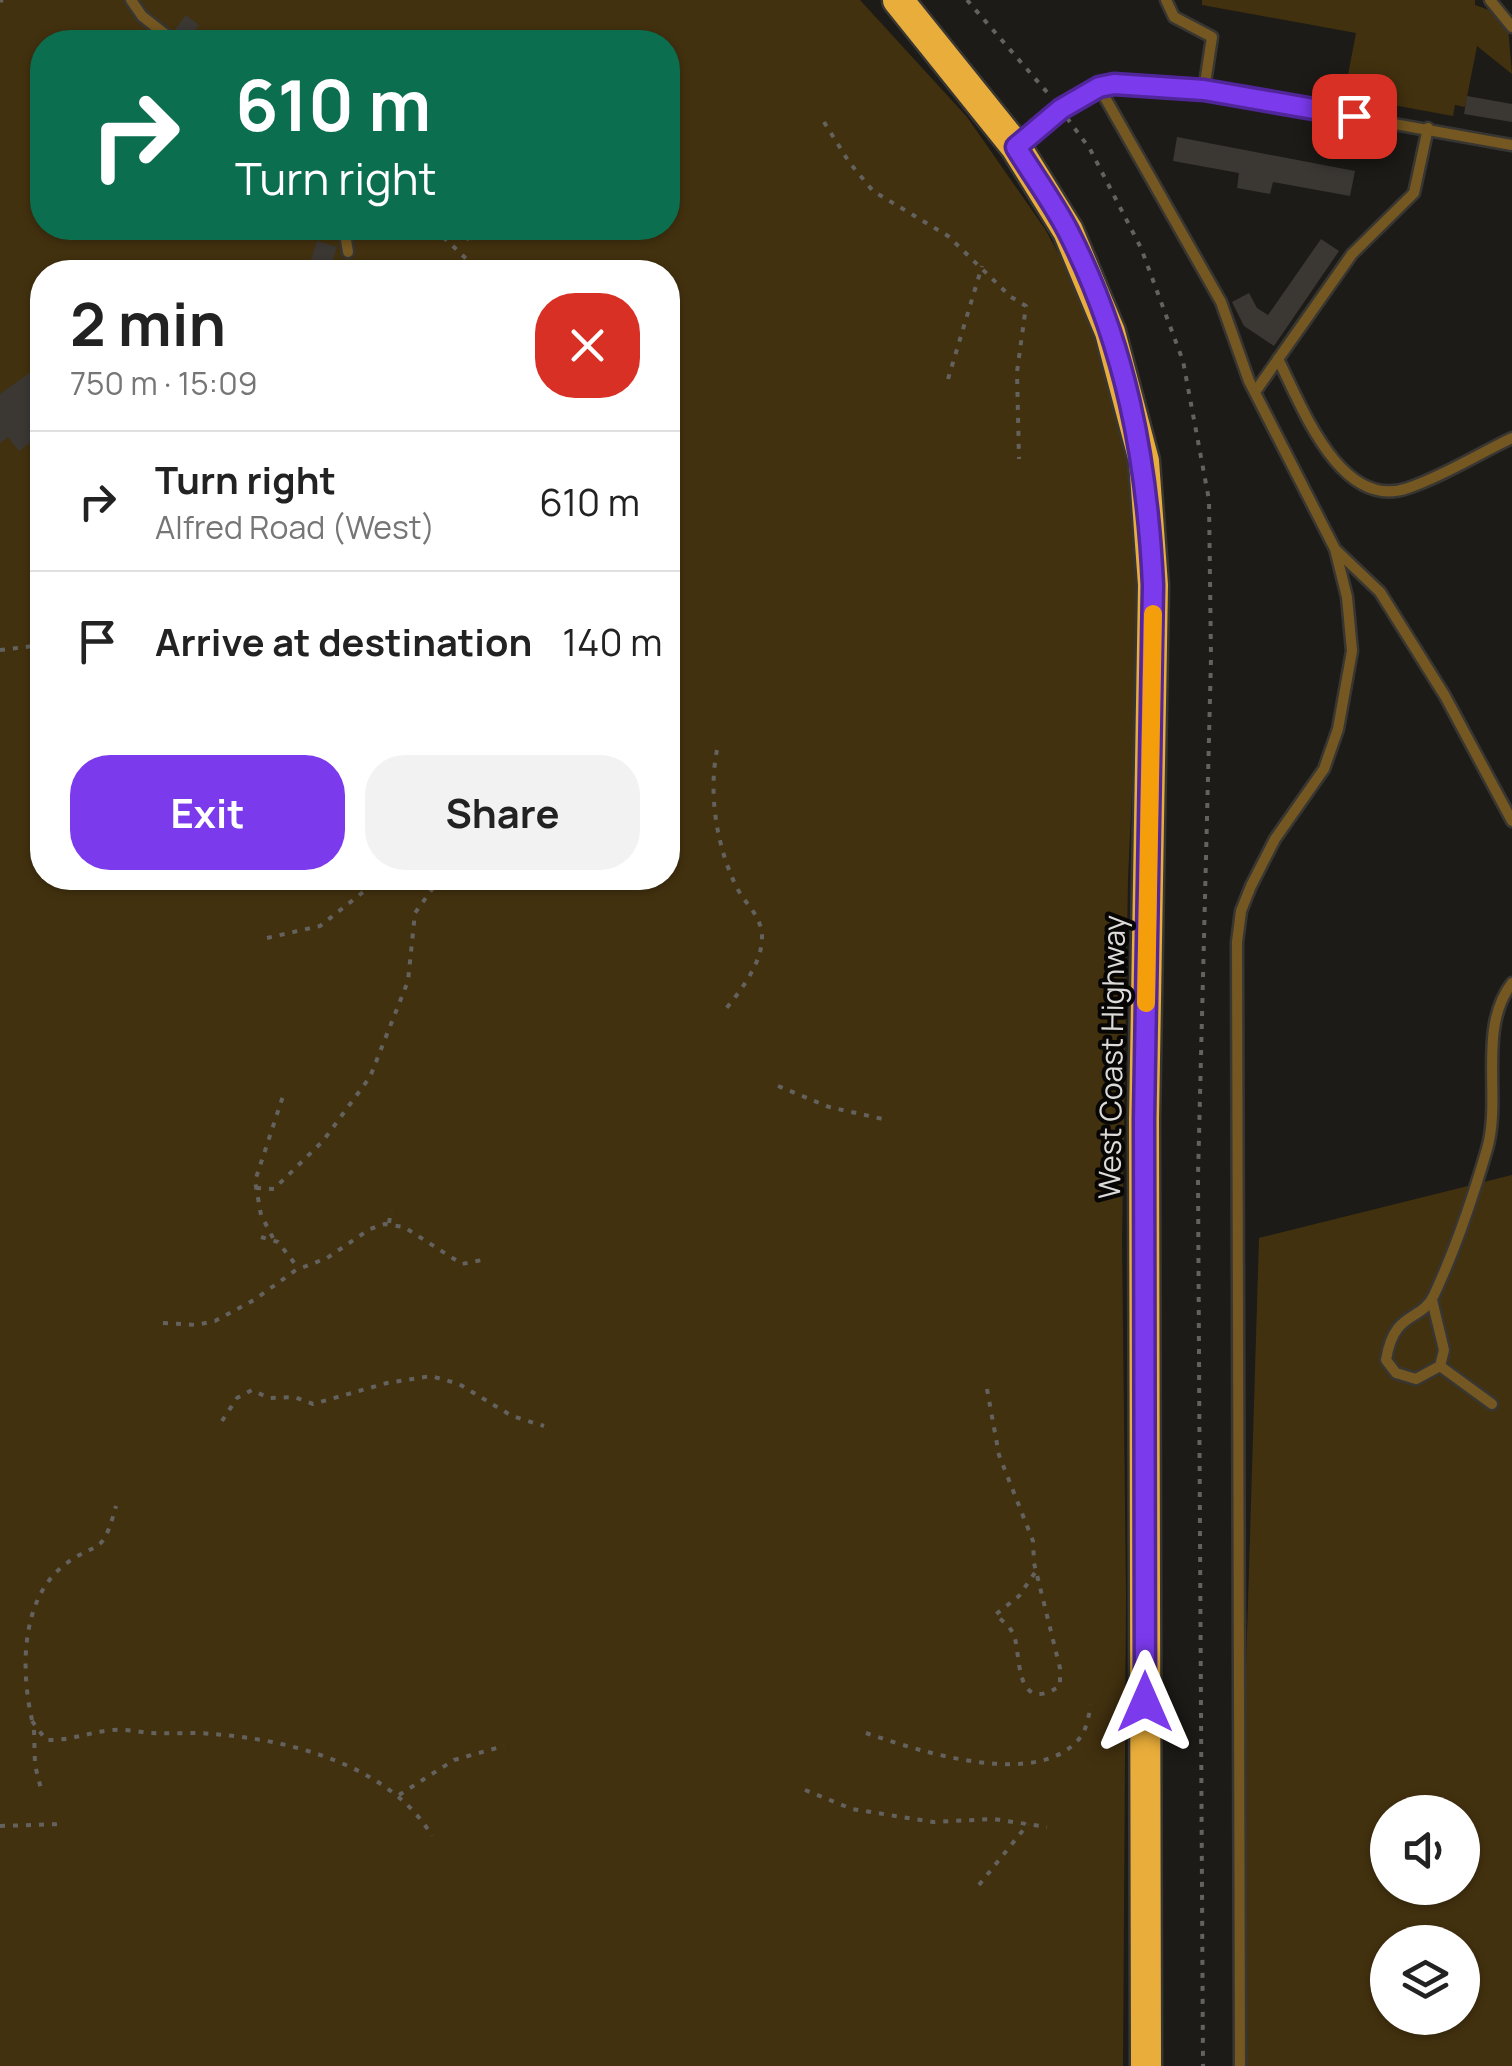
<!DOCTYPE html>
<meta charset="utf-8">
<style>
body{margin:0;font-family:Manrope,sans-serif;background:#f2f2f2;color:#222;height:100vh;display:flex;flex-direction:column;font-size:38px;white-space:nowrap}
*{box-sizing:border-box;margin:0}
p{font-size:32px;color:#767676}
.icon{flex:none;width:55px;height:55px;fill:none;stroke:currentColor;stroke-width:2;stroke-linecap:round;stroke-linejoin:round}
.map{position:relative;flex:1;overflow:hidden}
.side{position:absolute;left:30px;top:260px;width:650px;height:630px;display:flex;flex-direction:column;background:#fff;border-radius:40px;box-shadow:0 2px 8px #0004}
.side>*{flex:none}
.top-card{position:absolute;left:30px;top:30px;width:650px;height:210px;border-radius:40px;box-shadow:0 2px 8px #0004;background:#0b6e4f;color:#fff;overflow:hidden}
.controls{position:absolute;left:1370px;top:1795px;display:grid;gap:20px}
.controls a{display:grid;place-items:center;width:110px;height:110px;border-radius:50%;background:#fff;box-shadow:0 2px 8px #0004;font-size:50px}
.pin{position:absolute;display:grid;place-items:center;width:85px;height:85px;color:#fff;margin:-42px;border-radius:20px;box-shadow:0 5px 15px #0006}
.me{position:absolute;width:110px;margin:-55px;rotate:0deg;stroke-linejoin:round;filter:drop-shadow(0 0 8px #0008)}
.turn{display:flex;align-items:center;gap:35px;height:210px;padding:0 40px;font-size:45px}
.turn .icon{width:130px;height:130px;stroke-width:2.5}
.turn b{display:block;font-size:70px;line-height:85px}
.round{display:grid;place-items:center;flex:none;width:105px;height:105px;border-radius:40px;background:#f2f2f2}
.head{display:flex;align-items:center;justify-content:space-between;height:170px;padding:0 40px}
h1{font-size:60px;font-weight:700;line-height:75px}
.button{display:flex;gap:20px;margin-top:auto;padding:20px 40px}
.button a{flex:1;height:115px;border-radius:40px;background:#7c3aed;color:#fff;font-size:40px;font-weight:700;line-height:115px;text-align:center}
.button a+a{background:#f2f2f2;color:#222}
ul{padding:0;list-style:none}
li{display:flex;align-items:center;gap:30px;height:140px;padding:0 40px;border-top:2px solid #e0e0e0}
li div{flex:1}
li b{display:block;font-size:38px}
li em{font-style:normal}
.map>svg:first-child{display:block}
.green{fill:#42310f;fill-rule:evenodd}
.building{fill:#3b3834}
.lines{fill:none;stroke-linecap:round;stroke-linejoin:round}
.lane-casing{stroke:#383632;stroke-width:15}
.highway-casing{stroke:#383632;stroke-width:35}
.path{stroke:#64625f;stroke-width:4;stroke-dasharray:5 8;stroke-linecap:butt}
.lane{stroke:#745721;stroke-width:10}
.highway{stroke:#e8ad3a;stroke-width:30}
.route-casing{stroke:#51269a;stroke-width:25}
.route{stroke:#7c3aed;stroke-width:18}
.slow{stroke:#f59e0b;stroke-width:18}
.labels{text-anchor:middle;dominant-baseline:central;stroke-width:8;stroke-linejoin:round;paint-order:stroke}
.street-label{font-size:30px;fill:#dddbd9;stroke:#070605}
</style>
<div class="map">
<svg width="1512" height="2066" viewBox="0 0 1512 2066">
<rect width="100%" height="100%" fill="#1d1b17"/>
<g class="green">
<path d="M 0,0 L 860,0 L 967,117 L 1045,229 L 1075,284 L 1099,346 L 1117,403 L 1129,466 L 1140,620 L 1128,878 L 1122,1240 L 1126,1597 L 1123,2066 L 0,2066 ZM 42,42 L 668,42 L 668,228 L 42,228 ZM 42,272 L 668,272 L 668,878 L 42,878 Z"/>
<path d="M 1202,0 L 1475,0 L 1475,5 L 1492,11 L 1508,27 L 1512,74 L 1477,46 L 1465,107 L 1455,105 L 1453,116 L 1344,96 L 1356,33 L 1202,5 Z"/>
<path d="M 1512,1175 L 1512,2066 L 1234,2066 L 1259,1238 ZM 1388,1812 L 1462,1812 L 1462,1888 L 1388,1888 ZM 1388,1942 L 1462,1942 L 1462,2018 L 1388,2018 Z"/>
</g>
<g class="building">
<path d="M 186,15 L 199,25 L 187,40 L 174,31 Z"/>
<path d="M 1467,96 L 1512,104 L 1512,122 L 1464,114 Z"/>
<path d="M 1177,137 L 1355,171 L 1350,196 L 1273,182 L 1270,194 L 1237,188 L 1239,173 L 1173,161 Z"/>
<path d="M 1321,239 L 1339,251 L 1274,346 L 1244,326 L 1232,302 L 1249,293 L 1257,308 L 1268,315 Z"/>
<path d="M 317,241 L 337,247 L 329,272 L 307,272 Z"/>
<path d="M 42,364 L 42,414 L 33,420 L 42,434 L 19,451 L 8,437 L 0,443 L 0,394 Z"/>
</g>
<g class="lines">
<defs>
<g id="lane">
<path d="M 131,0 L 142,16 L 175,42"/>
<path d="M 1166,0 L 1174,17 L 1212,37 L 1204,90"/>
<path d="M 1490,0 L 1512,27"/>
<path d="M 1099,87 L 1221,302 L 1249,381 L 1335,549 L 1347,597 L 1352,651 L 1338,729 L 1324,769 L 1275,839 L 1251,886 L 1241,911 L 1237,942 L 1240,2066"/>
<path d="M 1017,145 L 1061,109 L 1099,87 L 1114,84 L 1204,90 L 1512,145"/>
<path d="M 344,228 L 348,252"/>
<path d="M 1278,359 C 1301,404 1340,512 1408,488 C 1444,476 1478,454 1512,438"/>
<path d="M 1255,392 L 1352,254 L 1414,193 L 1428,128"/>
<path d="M 1337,551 L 1380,592 L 1445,696 L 1512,821"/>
<path d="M 1432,1300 L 1444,1350 L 1440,1366 L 1416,1379 L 1396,1373 L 1386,1360 C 1394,1309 1421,1323 1434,1295 C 1455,1250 1473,1197 1487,1149 C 1502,1098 1477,1028 1512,983"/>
<path d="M 1440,1366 L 1492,1404"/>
</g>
<path id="highway" d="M 898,0 L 1016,147 L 1068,231 L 1110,332 L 1144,461 L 1153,585 L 1144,1119 L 1146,2066"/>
</defs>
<use href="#lane" class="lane-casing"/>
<use href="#highway" class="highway-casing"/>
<g class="path">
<path d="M 967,0 L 1052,98"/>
<path d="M 0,1 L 3,0"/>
<path d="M 1067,118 L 1090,149 L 1141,248 L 1183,361 L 1209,500 L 1211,658 L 1198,1176 L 1203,2066"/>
<path d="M 824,122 L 849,162 L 873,191 L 948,236 L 1011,297 L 1026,306 L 1017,372 L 1019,459"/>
<path d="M 434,228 L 480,272"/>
<path d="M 460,228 L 469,240"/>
<path d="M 948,379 L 982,266"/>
<path d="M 0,650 L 42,645"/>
<path d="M 717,750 C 708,795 717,848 737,888 C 746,905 761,915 762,936 C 763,962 740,992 724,1011"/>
<path d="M 267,938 L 320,926 L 381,878"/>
<path d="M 778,1086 L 829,1107 L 883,1119"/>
<path d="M 256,1188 L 274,1189 L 323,1141 L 370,1077 L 408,981 L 415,913 L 440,878"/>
<path d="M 389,1223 L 391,1210"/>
<path d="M 261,1237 L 278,1242 L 299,1269"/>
<path d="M 273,1238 L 261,1215 L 255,1181 L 284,1093"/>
<path d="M 163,1323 L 196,1325 L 215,1321 L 254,1300 L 296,1270 L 327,1258 L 370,1229 L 385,1224 L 404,1227 L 462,1264 L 487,1259"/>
<path d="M 987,1389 L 999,1455 L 1033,1541 L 1034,1563 L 1060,1668 L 1060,1686 C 1012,1717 1022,1650 1013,1633 C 1009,1626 1002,1620 995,1615 L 1019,1596 L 1036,1571"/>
<path d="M 222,1421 L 237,1398 L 252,1390 L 269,1398 L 294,1397 L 313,1404 L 387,1383 L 431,1376 L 459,1384 L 512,1416 L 544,1426"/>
<path d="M 32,1720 C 21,1672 20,1601 63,1566 C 98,1538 101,1561 116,1506"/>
<path d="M 32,1721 L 46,1740 C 70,1741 89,1732 113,1730 C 126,1729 139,1732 151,1733 C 171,1734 192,1732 212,1734 C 289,1739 391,1766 432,1836"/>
<path d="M 34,1730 L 35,1765 L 42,1793"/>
<path d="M 866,1733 C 919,1751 1042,1792 1082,1735 C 1087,1727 1089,1714 1091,1705"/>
<path d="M 805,1790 L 852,1809 L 933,1822 L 993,1819 L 1047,1827"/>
<path d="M 399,1795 L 454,1760 L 504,1746"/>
<path d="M 0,1826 L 63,1824"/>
<path d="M 979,1885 L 1028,1824"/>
</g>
<use href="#lane" class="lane"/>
<use href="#highway" class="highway"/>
</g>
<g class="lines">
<defs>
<path id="route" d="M 1145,1702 L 1144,1119 L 1153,585 C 1147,459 1126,345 1068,231 C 1053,202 1033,175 1016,147 L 1061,109 L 1099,87 L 1114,84 L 1204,90 L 1354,116"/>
</defs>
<use href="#route" class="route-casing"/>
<use href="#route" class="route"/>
<path class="slow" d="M 1146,1003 L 1153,614"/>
</g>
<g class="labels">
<g class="street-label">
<text transform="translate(1111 1057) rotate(-89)">West Coast Highway</text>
</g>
</g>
</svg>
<div class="controls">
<a><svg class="icon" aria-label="sound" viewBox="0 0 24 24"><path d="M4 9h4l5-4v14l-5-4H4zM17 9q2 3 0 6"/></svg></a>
<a><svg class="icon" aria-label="layers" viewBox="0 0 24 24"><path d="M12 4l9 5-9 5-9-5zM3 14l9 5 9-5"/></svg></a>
</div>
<div class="pin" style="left:1354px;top:116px;background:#d93025"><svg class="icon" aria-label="arrive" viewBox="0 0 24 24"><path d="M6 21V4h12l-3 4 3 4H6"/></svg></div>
<svg class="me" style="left:1145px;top:1702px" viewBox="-20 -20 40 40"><path d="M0-17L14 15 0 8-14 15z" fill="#7c3aed" stroke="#fff" stroke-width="4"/></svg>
<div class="top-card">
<div class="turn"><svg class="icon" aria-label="right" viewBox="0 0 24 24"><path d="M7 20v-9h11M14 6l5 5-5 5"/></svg><div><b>610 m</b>Turn right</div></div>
</div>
<section class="side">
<div class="head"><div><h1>2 min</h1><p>750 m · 15:09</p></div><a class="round" style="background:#d93025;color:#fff"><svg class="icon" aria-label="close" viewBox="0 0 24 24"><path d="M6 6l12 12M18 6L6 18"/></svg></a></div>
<ul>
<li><svg class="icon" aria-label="right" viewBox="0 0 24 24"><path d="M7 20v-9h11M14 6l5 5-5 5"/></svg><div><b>Turn right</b><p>Alfred Road (West)</p></div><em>610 m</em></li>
<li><svg class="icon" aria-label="arrive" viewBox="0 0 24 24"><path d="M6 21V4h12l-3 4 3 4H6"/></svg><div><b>Arrive at destination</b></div><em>140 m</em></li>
</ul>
<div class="button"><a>Exit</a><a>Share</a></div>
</section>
</div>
